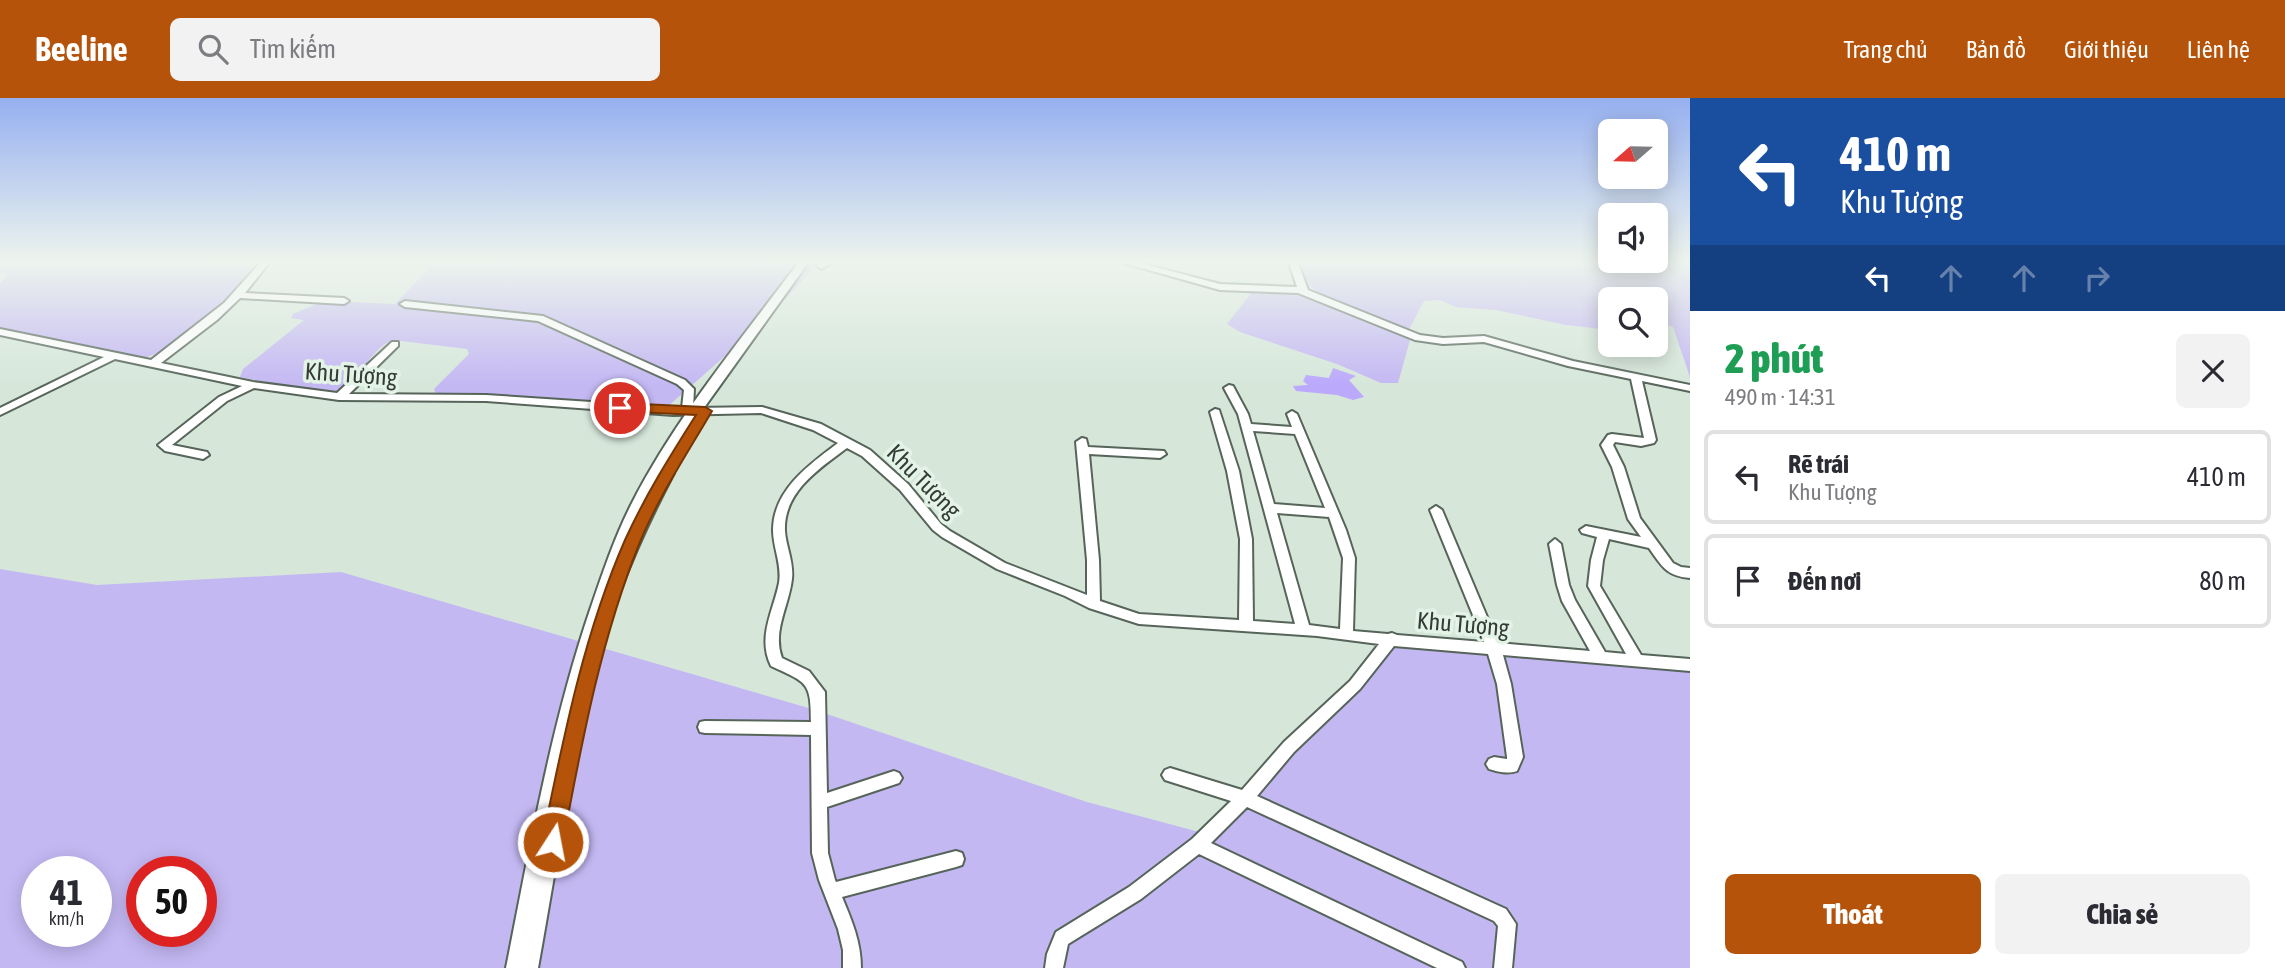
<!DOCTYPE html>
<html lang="vi">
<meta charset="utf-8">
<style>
body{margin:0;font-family:"Asap Condensed",sans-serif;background:#f2f2f3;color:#2b2b33;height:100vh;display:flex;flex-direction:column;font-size:26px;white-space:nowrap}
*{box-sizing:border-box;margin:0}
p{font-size:23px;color:#7c7c81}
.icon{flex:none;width:38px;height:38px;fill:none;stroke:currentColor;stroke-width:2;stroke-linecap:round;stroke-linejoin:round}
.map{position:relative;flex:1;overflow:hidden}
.details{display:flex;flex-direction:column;background:#fff;width:595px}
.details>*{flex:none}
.hud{background:#1a4fa0;color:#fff;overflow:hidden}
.needle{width:46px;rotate:250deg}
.buttons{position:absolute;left:1598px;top:21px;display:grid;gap:14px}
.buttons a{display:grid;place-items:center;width:70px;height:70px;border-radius:10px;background:#fff;box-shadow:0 4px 18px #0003;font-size:35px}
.speed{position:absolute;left:21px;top:758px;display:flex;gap:14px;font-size:35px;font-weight:700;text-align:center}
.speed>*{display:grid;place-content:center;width:91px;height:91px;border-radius:50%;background:#fff;box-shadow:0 4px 18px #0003;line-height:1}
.speed small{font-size:18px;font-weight:400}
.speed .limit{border:10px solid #d22;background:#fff;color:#111}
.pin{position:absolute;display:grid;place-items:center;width:60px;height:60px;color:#fff;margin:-30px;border:4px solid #fff;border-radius:50%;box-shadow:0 2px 7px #0007}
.me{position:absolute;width:77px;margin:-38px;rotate:11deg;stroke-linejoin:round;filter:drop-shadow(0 0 5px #0008)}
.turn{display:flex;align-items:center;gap:24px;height:147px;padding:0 35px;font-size:32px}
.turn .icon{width:91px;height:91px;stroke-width:2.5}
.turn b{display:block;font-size:49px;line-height:60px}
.lanes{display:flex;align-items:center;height:66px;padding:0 35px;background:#0003;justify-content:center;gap:35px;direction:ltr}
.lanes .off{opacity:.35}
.round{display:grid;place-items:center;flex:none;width:74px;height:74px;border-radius:10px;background:#f2f2f3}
.overview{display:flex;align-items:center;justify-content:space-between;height:119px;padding:0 35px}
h1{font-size:42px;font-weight:800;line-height:52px;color:#1e9e55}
.primary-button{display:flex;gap:14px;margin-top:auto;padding:14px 35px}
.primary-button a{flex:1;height:80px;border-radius:10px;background:#b45309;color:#fff;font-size:28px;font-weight:800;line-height:80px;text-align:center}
.primary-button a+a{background:#f2f2f3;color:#2b2b33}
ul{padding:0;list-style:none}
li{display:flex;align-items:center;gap:21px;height:94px;margin:0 14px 10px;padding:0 21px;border:4px solid #e1e1e2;border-radius:10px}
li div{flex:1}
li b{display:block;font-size:26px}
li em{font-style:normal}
header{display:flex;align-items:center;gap:42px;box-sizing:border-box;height:98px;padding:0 35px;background:#b45309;color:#fff}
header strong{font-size:33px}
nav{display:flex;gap:38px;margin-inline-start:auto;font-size:24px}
.search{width:490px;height:63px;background:#f2f2f3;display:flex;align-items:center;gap:18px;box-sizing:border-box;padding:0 24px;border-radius:10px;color:#7c7c81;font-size:26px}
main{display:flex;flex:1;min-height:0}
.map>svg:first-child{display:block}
.green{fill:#c4b8f3;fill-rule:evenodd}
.water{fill:#bba9fc}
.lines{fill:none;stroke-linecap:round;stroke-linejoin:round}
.minor-casing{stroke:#566459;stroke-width:4}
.major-casing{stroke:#566459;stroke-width:4}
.minor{fill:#fff;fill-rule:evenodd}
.major{fill:#fff;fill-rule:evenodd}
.route{fill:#b45309;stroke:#753606;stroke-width:2}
.labels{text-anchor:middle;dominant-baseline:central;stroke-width:7;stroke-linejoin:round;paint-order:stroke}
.street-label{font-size:24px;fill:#353b36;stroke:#e3f4e7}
</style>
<header>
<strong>Beeline</strong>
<div class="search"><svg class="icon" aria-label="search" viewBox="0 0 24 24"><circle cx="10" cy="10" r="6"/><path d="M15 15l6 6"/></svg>Tìm kiếm</div>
<nav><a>Trang chủ</a><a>Bản đồ</a><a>Giới thiệu</a><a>Liên hệ</a></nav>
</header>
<main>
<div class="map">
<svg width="1690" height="870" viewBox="0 0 1690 870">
<rect width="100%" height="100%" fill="#d6e7da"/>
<g class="green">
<path d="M 0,165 L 210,165 L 253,170 L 255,175 C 231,202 177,253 143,260 L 0,231 L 0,185 L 8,177 L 0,175 Z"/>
<path d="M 434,165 L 818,165 L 767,221 L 666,310 L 487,296 L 436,296 L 434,291 L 469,256 L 467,251 L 393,242 C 370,250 357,289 327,296 L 240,279 L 243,271 L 304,222 L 291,220 L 293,216 L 324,203 L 395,206 Z"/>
<path d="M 1296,165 L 1690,165 L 1690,279 L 1673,229 L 1656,223 L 1656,201 L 1610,201 L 1610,232 L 1566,227 L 1496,212 L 1456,209 L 1440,202 L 1424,203 L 1407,235 L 1320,197 L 1302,180 Z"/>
<path d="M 1270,192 L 1307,198 L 1410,242 L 1398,285 L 1381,285 L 1337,266 L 1240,234 L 1227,226 L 1253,193 Z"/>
<path d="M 0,471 L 97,487 L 341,474 L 812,611 L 1087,704 L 1218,739 L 1272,674 L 1398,545 L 1690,571 L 1690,870 L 0,870 ZM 37,774 L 96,774 L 96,833 L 37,833 ZM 142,774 L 201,774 L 201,833 L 142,833 Z"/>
</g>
<path class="water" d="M 1333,270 L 1356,278 L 1349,282 L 1364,299 L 1353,302 L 1337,297 L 1296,293 L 1293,288 L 1308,287 L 1303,283 L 1306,277 L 1329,280 Z"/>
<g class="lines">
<defs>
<g id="minor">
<path d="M 260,165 L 269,165 L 245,195 L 344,200 L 349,203 L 344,206 L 240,200 L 217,222 L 161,265 L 253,284 L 337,295 L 392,244 L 398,244 L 398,248 L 349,296 L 486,297 L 682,310 L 684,292 L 677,286 L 538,223 L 405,209 L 400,206 L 405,203 L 543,218 L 685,282 L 694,291 L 693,310 L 762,309 L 821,326 L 870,352 L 908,386 L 941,426 L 950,433 L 1005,465 L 1087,497 L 1087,462 L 1076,344 L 1082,340 L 1086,341 L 1088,349 L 1164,353 L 1166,356 L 1160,360 L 1089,356 L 1099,462 L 1100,503 L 1139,516 L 1239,522 L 1240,441 L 1227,373 L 1210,314 L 1215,311 L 1219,312 L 1239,373 L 1252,441 L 1253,523 L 1295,526 L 1238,316 L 1224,290 L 1229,287 L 1233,288 L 1248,316 L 1251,326 L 1292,329 L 1287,316 L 1292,313 L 1297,316 L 1346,432 L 1355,460 L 1353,533 L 1388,536 L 1392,535 L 1397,537 L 1484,544 L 1430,412 L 1436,408 L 1442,412 L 1498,545 L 1590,553 L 1562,503 L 1557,487 L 1549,446 L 1555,441 L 1561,446 L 1569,487 L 1575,502 L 1605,554 L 1626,556 L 1588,488 L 1591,462 L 1597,439 L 1582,435 L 1580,432 L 1586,428 L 1641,439 L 1628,421 L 1612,369 L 1601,347 L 1608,337 L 1612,336 L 1644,340 L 1631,281 L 1568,268 L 1484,244 L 1443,246 L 1415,242 L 1298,195 L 1220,192 L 1124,165 L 1140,165 L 1220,186 L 1297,189 L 1289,165 L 1298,165 L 1308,192 L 1420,237 L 1443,240 L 1484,238 L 1573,263 L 1690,287 L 1690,293 L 1642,283 L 1656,342 L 1654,345 L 1641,348 L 1615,344 L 1613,347 L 1624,369 L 1640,420 L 1673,465 L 1681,469 L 1690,470 L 1690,480 C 1666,478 1662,468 1649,450 L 1609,441 L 1603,462 L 1600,488 L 1641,557 L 1690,561 L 1690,573 L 1503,557 L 1511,586 L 1523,659 L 1517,673 C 1509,676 1497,674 1489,671 L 1486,666 L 1489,661 L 1494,659 L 1507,661 L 1507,659 L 1497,586 L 1488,556 L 1394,548 L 1360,591 L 1294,654 L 1257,698 L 1506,811 L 1516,826 L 1512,870 L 1494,870 L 1498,828 L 1494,823 L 1247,709 L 1211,745 L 1462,864 L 1465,870 L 1437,870 L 1199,756 L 1141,801 L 1068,846 L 1063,870 L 1045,870 L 1047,856 L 1056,834 L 1129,789 L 1192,741 L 1231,703 L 1165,682 L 1162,677 L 1165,672 L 1170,670 L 1242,692 L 1284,644 L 1350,583 L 1379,546 L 1317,538 L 1139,526 L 1089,510 L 1065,498 L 997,471 L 942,439 L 933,432 L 900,392 L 862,358 L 847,350 C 820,370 783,394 785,433 C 786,449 794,464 792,481 C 789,508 772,533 782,560 L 809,573 L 825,594 L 827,695 L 894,673 L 899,675 L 902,680 L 899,685 L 827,709 L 828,755 L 835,782 L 836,784 L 956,753 L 962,755 L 964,761 L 962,767 L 956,769 L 842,799 C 852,823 861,844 861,870 L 843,870 L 843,852 L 838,831 L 819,782 L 812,755 L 811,637 L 705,635 L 700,634 L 698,629 L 700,624 L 705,623 L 811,624 C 811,583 807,585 771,568 C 757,539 773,514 779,485 C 782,466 773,450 773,432 C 773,392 810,366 838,345 L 813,332 L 761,315 L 673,317 L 486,303 L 339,302 L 254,290 L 227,303 L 172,347 L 207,354 L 209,357 L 203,361 L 165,353 L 158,347 L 219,299 L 242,288 L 115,261 L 0,317 L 0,310 L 104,259 L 0,237 L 0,231 L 151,262 L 224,205 ZM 1253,333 L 1295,336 L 1325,410 L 1274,406 ZM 1277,415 L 1329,419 L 1343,460 L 1340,531 L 1309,527 Z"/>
<path d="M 831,165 L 821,171 L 817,168 L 819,165 Z"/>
</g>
<path id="major" d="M 798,165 L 808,165 L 706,307 L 664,371 L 672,372 L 674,375 C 654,413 636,451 621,491 C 578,613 561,744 538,870 L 506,870 C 530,749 551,626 591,509 C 603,474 615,438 632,405 C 676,319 740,243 798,165 Z"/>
</defs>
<use href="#minor" class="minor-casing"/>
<use href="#major" class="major-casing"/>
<use href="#minor" class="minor"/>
<use href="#major" class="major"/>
</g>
<linearGradient id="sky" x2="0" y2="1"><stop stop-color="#96b0f0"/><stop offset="0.57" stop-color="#edf4ee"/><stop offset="1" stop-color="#edf4ee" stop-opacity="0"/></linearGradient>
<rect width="1690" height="287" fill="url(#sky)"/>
<path class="route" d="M 620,305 L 705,309 L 712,313 C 687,356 659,398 640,444 C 601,540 582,643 563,744 L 560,751 L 553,754 L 545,751 L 542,744 C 563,642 583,538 625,442 C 645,398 670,358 696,317 L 615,313 L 613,310 Z"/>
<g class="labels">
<g class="street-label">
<text transform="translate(351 276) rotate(4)">Khu Tượng</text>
<text transform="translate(924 383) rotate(45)">Khu Tượng</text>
<text transform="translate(1463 526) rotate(5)">Khu Tượng</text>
</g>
</g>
</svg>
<div class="buttons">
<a><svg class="needle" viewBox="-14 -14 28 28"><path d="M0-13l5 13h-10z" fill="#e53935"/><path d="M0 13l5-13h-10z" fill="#7c7c81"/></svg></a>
<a><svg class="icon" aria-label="sound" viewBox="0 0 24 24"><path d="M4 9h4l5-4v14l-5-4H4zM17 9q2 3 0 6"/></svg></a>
<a><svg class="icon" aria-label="search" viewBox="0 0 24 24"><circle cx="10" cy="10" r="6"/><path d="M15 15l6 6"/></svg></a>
</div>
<div class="speed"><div>41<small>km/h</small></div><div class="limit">50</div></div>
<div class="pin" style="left:620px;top:310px;background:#d93025"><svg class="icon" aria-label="arrive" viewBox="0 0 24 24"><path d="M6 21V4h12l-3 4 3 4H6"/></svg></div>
<svg class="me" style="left:553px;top:744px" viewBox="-20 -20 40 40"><circle r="17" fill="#b45309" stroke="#fff" stroke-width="3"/><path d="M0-11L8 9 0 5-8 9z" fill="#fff"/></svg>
</div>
<section class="details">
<div class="hud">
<div class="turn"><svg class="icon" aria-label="left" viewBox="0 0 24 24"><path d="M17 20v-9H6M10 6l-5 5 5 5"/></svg><div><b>410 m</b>Khu Tượng</div></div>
<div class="lanes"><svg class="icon" aria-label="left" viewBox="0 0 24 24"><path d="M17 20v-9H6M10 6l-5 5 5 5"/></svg><svg class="icon off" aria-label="ahead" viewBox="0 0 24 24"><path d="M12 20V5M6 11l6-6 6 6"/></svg><svg class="icon off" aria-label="ahead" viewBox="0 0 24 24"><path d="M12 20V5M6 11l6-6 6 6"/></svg><svg class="icon off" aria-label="right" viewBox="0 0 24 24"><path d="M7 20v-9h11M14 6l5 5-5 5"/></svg></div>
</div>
<div class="overview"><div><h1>2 phút</h1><p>490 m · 14:31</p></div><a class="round"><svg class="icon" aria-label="close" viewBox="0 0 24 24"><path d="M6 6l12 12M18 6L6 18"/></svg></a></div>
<ul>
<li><svg class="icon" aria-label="left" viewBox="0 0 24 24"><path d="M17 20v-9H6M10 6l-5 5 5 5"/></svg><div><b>Rẽ trái</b><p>Khu Tượng</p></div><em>410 m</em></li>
<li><svg class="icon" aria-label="arrive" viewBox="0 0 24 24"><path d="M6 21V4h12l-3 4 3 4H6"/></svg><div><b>Đến nơi</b></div><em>80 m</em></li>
</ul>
<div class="primary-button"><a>Thoát</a><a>Chia sẻ</a></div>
</section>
</main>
